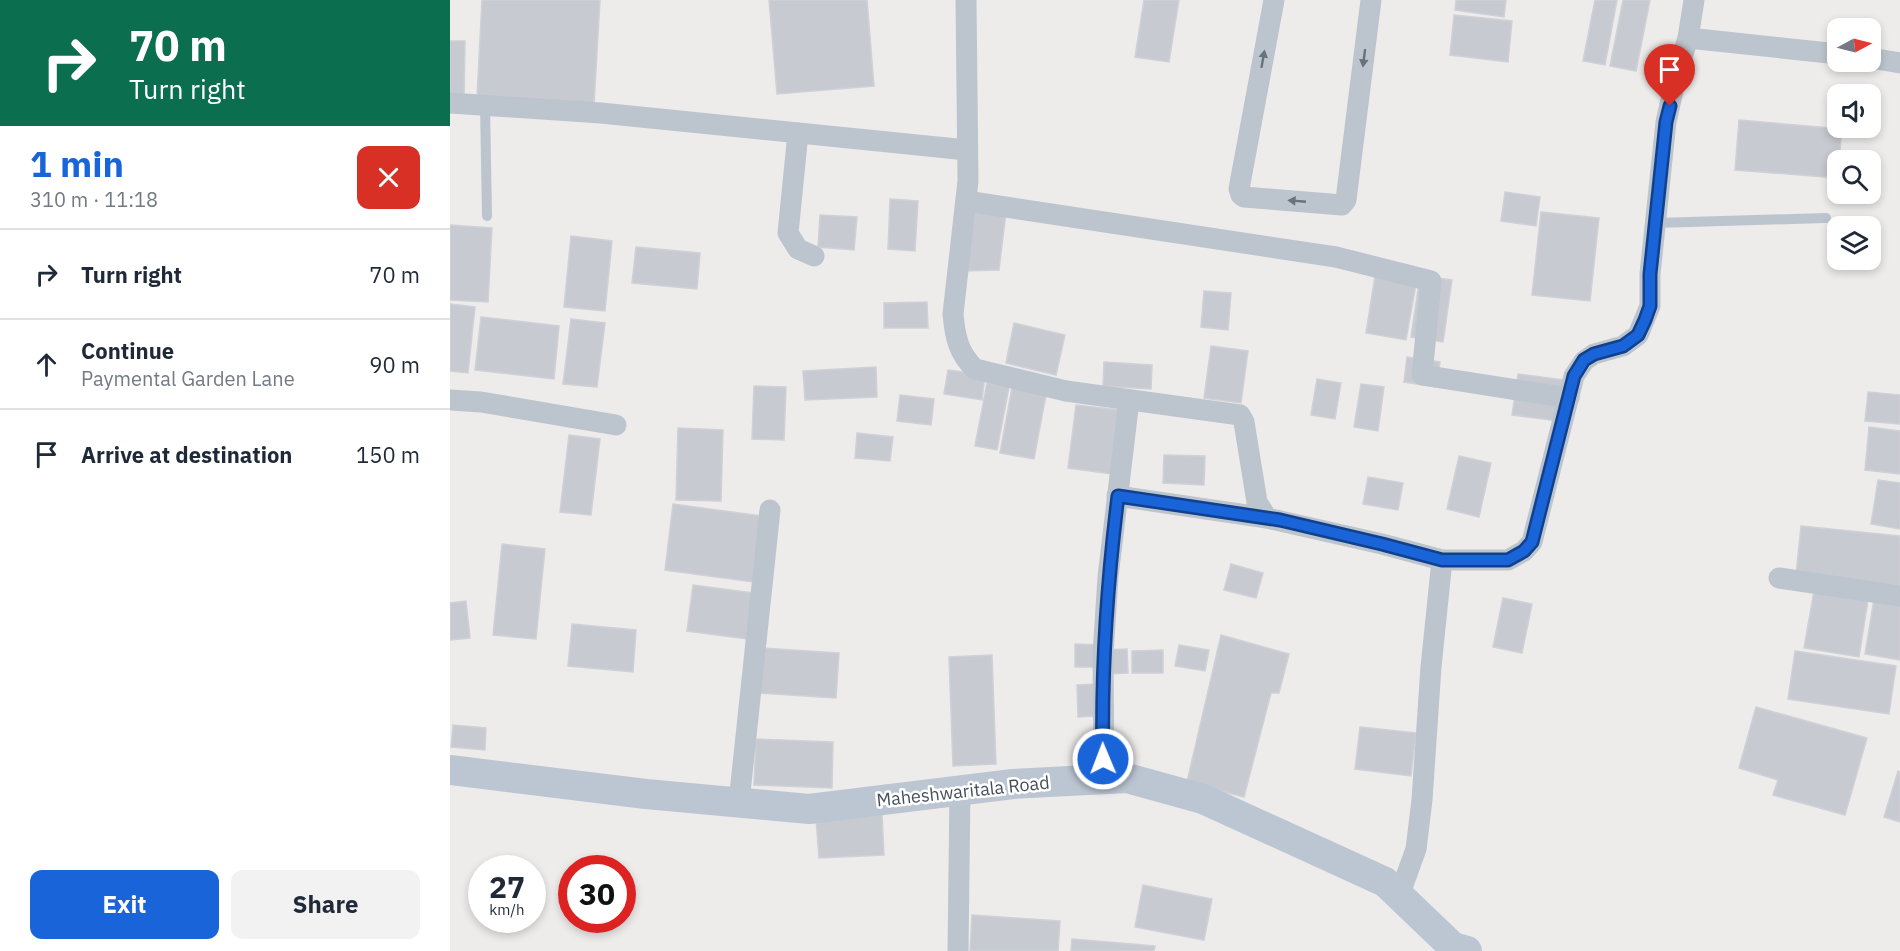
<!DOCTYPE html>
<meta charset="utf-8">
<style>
body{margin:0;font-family:"IBM Plex Sans",sans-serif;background:#f2f2f3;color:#1f2937;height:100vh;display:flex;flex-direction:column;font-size:22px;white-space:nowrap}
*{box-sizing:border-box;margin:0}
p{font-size:20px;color:#747a83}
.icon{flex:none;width:33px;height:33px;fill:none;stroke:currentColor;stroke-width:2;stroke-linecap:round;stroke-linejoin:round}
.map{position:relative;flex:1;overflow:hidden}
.drawer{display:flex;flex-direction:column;background:#fff;width:450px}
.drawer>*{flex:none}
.guide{background:#0b6e4f;color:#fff;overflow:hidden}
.needle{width:39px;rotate:83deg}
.controls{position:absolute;left:1377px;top:18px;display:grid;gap:12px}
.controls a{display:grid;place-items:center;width:54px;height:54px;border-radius:12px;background:#fff;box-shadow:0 3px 9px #0003;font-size:30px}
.speed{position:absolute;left:18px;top:855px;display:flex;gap:12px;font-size:30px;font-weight:700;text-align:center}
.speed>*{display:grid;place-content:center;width:78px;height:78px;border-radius:50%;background:#fff;box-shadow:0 3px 9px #0003;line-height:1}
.speed small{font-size:15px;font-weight:400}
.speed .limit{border:9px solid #d22;background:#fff;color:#111}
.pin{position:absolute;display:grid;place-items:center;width:51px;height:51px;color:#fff;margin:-62px -26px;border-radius:50% 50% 50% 0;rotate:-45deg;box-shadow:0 0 6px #0007}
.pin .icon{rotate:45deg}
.me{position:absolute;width:66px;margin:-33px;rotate:359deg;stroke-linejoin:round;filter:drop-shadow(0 0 4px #0008)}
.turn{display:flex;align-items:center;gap:21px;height:126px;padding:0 30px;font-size:27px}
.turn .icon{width:78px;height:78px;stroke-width:2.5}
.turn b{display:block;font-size:42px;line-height:51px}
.round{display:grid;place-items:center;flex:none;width:63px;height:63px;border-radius:12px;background:#f2f2f3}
.head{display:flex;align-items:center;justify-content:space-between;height:102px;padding:0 30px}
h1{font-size:36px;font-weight:800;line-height:45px;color:#1a64d9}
.cta{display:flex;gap:12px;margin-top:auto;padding:12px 30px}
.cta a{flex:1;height:69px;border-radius:12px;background:#1a64d9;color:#fff;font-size:24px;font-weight:800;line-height:69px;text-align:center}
.cta a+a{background:#f2f2f3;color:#1f2937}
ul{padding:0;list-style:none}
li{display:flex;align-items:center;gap:18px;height:90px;padding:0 30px;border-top:2px solid #e0e1e3}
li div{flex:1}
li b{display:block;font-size:22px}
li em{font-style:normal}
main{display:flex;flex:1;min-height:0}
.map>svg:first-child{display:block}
.building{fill:#c8cad1;stroke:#cfd1d7;stroke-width:1.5}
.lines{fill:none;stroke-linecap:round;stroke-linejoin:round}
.lane{stroke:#bcc5ce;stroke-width:10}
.street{stroke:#bcc5ce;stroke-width:21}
.secondary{stroke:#bcc6d2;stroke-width:30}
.oneway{fill:#68727b}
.route-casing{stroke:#11418d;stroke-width:15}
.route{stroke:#1a64d9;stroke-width:10}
.labels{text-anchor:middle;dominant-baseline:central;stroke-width:5;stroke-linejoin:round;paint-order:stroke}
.street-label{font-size:18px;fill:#444e58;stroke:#fff}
</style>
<main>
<section class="drawer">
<div class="guide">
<div class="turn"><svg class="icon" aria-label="right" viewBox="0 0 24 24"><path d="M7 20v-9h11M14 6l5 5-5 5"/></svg><div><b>70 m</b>Turn right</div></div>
</div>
<div class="head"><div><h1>1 min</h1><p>310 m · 11:18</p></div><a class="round" style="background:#d93025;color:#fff"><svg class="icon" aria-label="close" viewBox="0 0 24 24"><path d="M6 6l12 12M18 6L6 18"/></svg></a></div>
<ul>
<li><svg class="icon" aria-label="right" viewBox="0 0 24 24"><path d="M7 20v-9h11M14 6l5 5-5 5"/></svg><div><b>Turn right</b></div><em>70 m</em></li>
<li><svg class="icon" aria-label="ahead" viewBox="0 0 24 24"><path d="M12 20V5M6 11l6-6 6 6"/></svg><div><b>Continue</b><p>Paymental Garden Lane</p></div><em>90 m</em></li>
<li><svg class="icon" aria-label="arrive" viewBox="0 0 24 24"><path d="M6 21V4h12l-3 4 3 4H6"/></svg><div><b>Arrive at destination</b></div><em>150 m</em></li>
</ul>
<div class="cta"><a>Exit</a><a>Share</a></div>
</section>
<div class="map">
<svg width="1450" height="951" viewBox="0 0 1450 951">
<rect width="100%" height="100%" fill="#eeebeb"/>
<g class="building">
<path d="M 32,0 L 150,0 L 144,104 L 27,97 Z"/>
<path d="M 319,0 L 417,0 L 424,86 L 327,94 Z"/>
<path d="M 694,0 L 729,0 L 719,62 L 685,57 Z"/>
<path d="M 1006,0 L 1056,0 L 1054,17 L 1005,10 Z"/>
<path d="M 1145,0 L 1167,0 L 1155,65 L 1133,61 Z"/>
<path d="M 1173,0 L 1200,0 L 1186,71 L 1160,66 Z"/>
<path d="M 1004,15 L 1062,21 L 1058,62 L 1000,55 Z"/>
<path d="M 0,41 L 15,41 L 14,99 L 0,98 Z"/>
<path d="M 1289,120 L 1392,129 L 1389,160 L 1388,160 L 1387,178 L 1285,170 Z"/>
<path d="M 1055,192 L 1090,197 L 1086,226 L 1051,221 Z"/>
<path d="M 440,199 L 468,201 L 465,251 L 438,249 Z"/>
<path d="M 520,200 L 557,204 L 549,270 L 513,271 Z"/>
<path d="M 1091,212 L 1149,218 L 1140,301 L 1082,295 Z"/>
<path d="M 370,215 L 407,217 L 404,250 L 368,247 Z"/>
<path d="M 0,225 L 42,228 L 38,302 L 0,300 Z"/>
<path d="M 121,236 L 162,241 L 155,311 L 114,307 Z"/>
<path d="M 186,247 L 250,253 L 247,289 L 182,283 Z"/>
<path d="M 925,276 L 966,284 L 956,340 L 916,333 Z"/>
<path d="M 970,276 L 1002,280 L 993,342 L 961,337 Z"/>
<path d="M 754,291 L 781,293 L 778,330 L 751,327 Z"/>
<path d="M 477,302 L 478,328 L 434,328 L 434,303 Z"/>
<path d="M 0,304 L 25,307 L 18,373 L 0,371 Z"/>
<path d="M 31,317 L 109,326 L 104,379 L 25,370 Z"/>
<path d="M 121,319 L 155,323 L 147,387 L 113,384 Z"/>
<path d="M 564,323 L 615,335 L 606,375 L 556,363 Z"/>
<path d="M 761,346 L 798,351 L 791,403 L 754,398 Z"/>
<path d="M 957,357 L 990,362 L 986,387 L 954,382 Z"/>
<path d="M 654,362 L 702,365 L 701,389 L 653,386 Z"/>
<path d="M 426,367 L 427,397 L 355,400 L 353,371 Z"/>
<path d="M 498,370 L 535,375 L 532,400 L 494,394 Z"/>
<path d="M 1068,374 L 1113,380 L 1108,421 L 1062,415 Z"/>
<path d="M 867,379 L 891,383 L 885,419 L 861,415 Z"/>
<path d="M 537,383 L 559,387 L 547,450 L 525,446 Z"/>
<path d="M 911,384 L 934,387 L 928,431 L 904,427 Z"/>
<path d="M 304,386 L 336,387 L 334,440 L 302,439 Z"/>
<path d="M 562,388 L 596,395 L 584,459 L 550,453 Z"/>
<path d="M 1418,392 L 1450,395 L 1450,424 L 1415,421 Z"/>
<path d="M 450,395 L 484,399 L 481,425 L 447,421 Z"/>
<path d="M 626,405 L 670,410 L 662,474 L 618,468 Z"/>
<path d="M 1419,427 L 1450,431 L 1450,474 L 1415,470 Z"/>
<path d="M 228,428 L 273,430 L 271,501 L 226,500 Z"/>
<path d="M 407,433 L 443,437 L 440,461 L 405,458 Z"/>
<path d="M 119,435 L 150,439 L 141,515 L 110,512 Z"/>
<path d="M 714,455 L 755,456 L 754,485 L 713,483 Z"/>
<path d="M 1009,456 L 1041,463 L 1029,517 L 997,509 Z"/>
<path d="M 918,477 L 953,483 L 948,510 L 913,504 Z"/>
<path d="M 1428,480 L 1450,483 L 1450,529 L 1421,524 Z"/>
<path d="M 223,504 L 311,516 L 303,582 L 215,570 Z"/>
<path d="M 1351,526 L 1450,536 L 1450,586 L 1346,575 Z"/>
<path d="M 52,544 L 95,549 L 86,639 L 43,635 Z"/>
<path d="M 781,564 L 813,573 L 806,598 L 774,590 Z"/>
<path d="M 243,585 L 303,593 L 297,639 L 237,631 Z"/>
<path d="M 1364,591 L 1418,600 L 1409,657 L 1354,648 Z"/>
<path d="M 1053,598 L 1082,604 L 1072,653 L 1043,647 Z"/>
<path d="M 1424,599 L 1450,603 L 1450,660 L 1415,654 Z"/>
<path d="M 16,601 L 20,638 L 0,640 L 0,603 Z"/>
<path d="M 122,624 L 186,630 L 183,672 L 118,666 Z"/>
<path d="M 771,635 L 839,654 L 829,693 L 821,693 L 794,797 L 737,782 Z"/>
<path d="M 625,644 L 651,645 L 651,667 L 625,667 Z"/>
<path d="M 729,645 L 759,650 L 755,671 L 725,666 Z"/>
<path d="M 311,648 L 389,653 L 386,698 L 308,693 Z"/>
<path d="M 677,649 L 678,673 L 657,674 L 656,650 Z"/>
<path d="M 713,650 L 713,673 L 682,673 L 682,651 Z"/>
<path d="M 1345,651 L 1446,666 L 1439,714 L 1338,699 Z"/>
<path d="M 542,655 L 546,764 L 503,766 L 499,657 Z"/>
<path d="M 647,684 L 649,716 L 628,717 L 627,685 Z"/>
<path d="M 1306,707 L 1417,738 L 1395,815 L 1323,795 L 1328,780 L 1289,768 Z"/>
<path d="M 3,725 L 36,728 L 35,750 L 1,747 Z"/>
<path d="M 910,727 L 966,733 L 961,776 L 905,769 Z"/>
<path d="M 306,739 L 383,742 L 382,788 L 304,785 Z"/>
<path d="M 1448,771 L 1450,772 L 1450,822 L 1434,817 Z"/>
<path d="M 432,815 L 434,855 L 369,858 L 366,818 Z"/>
<path d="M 693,885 L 762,899 L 754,940 L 685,927 Z"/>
<path d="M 522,915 L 610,921 L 608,951 L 520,951 Z"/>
<path d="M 622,939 L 705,946 L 704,951 L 621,951 Z"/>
</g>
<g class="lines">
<g class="lane">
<path d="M 35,105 L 37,216"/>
<path d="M 1206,223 L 1376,218"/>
</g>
<g class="street">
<path d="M 516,0 L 518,181 L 503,314 C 505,336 508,353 525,369 L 616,391 L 790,415 L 794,422 L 807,502 L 817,518 L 932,544 L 992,560 L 1058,560 L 1074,551 L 1082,542 L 1124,376 L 1134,361 L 1144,354 L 1173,346 L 1188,335 L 1200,306 L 1200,274 L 1216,122 L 1227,73 L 1238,38 L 1244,0"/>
<path d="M 824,0 L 789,189 L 791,195 L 794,197 L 892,205 L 896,200 L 921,0"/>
<path d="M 1238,38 L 1388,54"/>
<path d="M 1420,58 L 1450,63"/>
<path d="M 0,103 L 151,113 L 517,150"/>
<path d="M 348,133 L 338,233 L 348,249 L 364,256"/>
<path d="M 516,201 L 886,257 L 981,281 L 972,375 L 1119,398"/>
<path d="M 0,400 L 31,402 L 166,425"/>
<path d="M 667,496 L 817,518"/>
<path d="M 1329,578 L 1450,596"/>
<path d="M 654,779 L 653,654 L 658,577 L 679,400"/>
<path d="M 289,802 L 320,510"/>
<path d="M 949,896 L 966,849 L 972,800 L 981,667 L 992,560"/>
<path d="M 508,951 L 510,789"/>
</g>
<path class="secondary" d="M 0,770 L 196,794 L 359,809 L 563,784 L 677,778 L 753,799 L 935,882 L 1003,947 L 1017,951"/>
</g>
<defs><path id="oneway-solid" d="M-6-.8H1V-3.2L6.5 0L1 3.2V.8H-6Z" transform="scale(1.5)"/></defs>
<g class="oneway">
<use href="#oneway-solid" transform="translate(914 58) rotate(97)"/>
<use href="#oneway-solid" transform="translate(813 59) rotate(-80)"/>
<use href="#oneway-solid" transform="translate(847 201) rotate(-175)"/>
</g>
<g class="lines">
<defs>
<path id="route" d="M 653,759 C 651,671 657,584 668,496 L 830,520 L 932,544 L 992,560 L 1058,560 L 1074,551 L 1082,542 L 1124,376 L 1134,360 L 1144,354 L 1173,346 L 1188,335 L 1195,320 L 1200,306 L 1200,274 L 1216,122 L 1220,106"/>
</defs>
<use href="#route" class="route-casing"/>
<use href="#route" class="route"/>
</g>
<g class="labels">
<g class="street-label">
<text transform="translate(513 791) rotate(-6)">Maheshwaritala Road</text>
</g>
</g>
</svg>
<div class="controls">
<a><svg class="needle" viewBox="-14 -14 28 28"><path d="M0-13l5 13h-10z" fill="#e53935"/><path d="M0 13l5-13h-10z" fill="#747a83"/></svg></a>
<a><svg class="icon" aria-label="sound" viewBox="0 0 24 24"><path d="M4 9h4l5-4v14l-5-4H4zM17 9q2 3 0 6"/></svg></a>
<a><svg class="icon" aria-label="search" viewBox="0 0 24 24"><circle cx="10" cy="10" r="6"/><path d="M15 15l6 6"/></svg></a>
<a><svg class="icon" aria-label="layers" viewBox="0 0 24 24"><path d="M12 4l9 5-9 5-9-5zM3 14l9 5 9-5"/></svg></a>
</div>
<div class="speed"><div>27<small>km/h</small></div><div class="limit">30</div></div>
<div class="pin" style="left:1220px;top:106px;background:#d93025"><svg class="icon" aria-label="arrive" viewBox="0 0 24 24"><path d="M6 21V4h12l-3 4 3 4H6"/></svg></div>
<svg class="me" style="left:653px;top:759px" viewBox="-20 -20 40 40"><circle r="17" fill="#1a64d9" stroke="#fff" stroke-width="3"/><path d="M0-11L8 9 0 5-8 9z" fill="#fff"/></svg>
</div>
</main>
